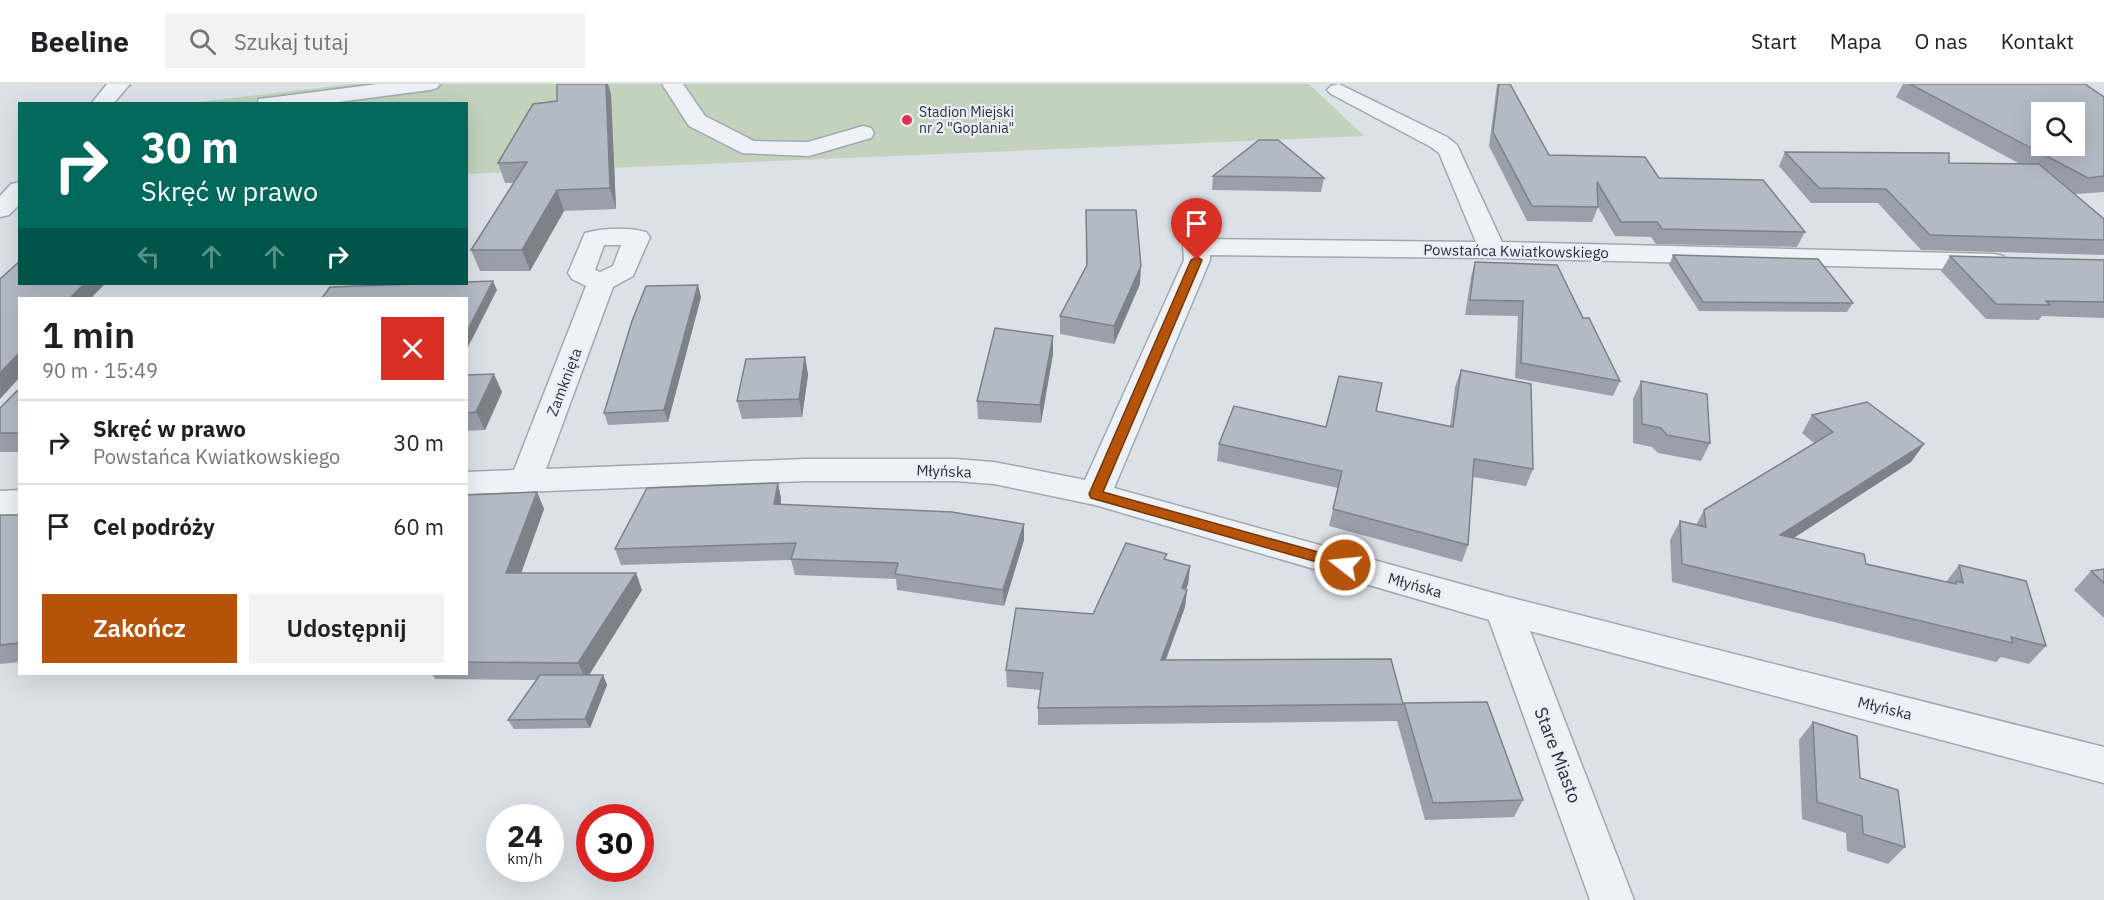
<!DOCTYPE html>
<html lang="pl">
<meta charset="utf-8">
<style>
body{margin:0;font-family:"IBM Plex Sans",sans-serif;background:#f2f2f2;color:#202124;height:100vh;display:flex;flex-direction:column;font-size:22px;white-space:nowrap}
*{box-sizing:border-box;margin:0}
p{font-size:20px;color:#757577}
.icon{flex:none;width:33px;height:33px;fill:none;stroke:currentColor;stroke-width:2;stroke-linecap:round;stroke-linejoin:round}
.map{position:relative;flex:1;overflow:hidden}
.panel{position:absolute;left:18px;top:213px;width:450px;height:378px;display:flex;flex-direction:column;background:#fff;border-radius:0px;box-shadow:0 6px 24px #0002}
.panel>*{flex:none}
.hud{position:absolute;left:18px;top:18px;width:450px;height:183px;border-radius:0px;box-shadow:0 6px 24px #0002;background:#00695c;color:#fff;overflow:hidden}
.tools{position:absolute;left:2031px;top:18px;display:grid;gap:12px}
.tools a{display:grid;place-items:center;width:54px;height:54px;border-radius:0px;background:#fff;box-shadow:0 6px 24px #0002;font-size:30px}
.speed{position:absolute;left:486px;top:720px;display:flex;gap:12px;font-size:30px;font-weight:700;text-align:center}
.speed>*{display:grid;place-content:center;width:78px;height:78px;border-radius:50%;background:#fff;box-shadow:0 6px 24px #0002;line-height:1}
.speed small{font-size:15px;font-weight:400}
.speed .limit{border:9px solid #d22;background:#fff;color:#111}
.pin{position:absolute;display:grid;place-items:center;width:51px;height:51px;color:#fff;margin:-62px -26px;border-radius:50% 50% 50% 0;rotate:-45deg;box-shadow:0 0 6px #0007}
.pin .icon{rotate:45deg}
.me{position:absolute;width:66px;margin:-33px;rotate:286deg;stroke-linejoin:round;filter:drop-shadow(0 0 4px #0008)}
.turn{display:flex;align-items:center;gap:21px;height:126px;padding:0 24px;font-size:27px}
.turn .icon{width:78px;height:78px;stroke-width:2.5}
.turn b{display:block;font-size:42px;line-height:51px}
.lanes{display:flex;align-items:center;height:57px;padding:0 24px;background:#0003;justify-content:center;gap:30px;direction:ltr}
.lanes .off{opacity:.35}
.round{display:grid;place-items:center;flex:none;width:63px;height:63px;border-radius:0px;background:#f2f2f2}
.headline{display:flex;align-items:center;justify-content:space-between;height:102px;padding:0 24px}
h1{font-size:36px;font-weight:600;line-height:45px}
.primary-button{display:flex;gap:12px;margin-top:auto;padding:12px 24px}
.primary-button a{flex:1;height:69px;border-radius:0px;background:#b45309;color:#fff;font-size:24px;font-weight:600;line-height:69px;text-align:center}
.primary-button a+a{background:#f2f2f2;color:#202124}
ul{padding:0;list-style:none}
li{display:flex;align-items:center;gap:18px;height:84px;padding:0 24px;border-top:2px solid #e0e0e0}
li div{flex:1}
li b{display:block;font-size:22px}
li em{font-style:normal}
header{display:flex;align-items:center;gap:36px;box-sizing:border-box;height:84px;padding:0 30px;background:#fff;border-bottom:2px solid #e0e0e0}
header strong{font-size:28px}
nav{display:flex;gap:33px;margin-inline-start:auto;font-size:21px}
.search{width:420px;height:54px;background:#f2f2f2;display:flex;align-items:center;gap:15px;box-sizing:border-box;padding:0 21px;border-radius:0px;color:#757577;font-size:22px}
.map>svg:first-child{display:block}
.green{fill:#c2d2bc}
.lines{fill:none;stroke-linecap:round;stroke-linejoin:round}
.minor-casing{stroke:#a0a8b1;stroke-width:3}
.minor{fill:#eef1f5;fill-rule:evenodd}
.wall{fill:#99a0a9}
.shaded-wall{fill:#7d8289}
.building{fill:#b2bac4;stroke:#7d8289;stroke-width:1.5;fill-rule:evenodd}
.route{fill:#b45309;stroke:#753606;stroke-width:1.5}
.poi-dot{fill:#d93355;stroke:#ebeff5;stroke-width:2}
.labels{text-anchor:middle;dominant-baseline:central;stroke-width:4.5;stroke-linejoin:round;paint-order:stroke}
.far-poi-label{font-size:14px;fill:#242f3e;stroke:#ebeff5;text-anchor:start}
.street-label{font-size:15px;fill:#242f3e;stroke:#ebeff5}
.near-street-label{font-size:18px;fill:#242f3e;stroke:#ebeff5}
</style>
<header>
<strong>Beeline</strong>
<div class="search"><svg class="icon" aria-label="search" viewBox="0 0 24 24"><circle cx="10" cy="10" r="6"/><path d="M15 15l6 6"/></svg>Szukaj tutaj</div>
<nav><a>Start</a><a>Mapa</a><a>O nas</a><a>Kontakt</a></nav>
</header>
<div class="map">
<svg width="2104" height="816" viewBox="0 0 2104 816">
<rect width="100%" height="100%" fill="#dbe1e7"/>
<path class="green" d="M 353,0 L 1309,0 L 1364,52 L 467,90 L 466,20 L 181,20 Z"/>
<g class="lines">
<defs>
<g id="minor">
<path d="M 107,0 L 130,0 L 113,20 L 91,20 Z"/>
<path d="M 378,0 L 440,0 L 437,4 L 430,6 L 323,20 L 257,20 L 259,15 L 267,14 Z"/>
<path d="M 662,0 L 683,0 L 705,32 L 754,57 L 808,58 L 863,42 L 871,44 L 874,49 L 871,54 L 809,72 L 742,69 L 689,42 Z"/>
<path d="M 1339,0 L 1447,53 L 1457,61 L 1502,158 L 1994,170 L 2003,172 L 2007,178 L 2003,184 L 1994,186 L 1492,174 L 1210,171 L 1210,176 L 1114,404 L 1504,512 L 2104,663 L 2104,699 L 1530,547 L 1634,816 L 1590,816 L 1489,536 L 1095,421 L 994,400 L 955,397 L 806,397 L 466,410 L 466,388 L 514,386 L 586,202 L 572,195 L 568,189 L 585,149 C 603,144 628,143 646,148 L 650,153 L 633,192 L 613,203 L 546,385 L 806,375 L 955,375 L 994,378 L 1085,396 L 1184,176 L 1183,163 L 1187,158 L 1196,155 L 1476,158 L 1439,69 L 1431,63 L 1331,10 L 1327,6 L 1331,2 ZM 604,161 L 621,161 L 613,182 L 600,188 L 595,186 Z"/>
<path d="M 20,98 L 20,120 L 9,131 L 0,133 L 0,112 L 11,100 Z"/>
<path d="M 20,406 L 20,430 L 0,431 L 0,407 Z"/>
</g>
</defs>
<use href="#minor" class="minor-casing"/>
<use href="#minor" class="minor"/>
</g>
<g class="wall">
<path d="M 557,0 L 608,0 L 611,11 L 616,125 L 564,127 L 530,187 L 480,187 L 471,166 L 514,99 L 505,99 L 498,79 L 557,17 Z"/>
<path d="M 1497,0 L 1510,0 L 1549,71 L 1659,94 L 1805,148 L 1797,163 L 1656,160 L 1651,153 L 1615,152 L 1598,123 L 1592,138 L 1527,137 L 1489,62 Z"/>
<path d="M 1903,0 L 2085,0 L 2104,13 L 2104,108 L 2076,110 L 2071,108 L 2104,135 L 2104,171 L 1921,166 L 1878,119 L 1811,119 L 1779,82 L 1785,68 L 1949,79 L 2020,80 L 1896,13 Z"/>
<path d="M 1213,92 L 1324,94 L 1321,108 L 1212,106 Z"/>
<path d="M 1086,126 L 1140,200 L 1114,260 L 1060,250 L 1060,232 L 1086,182 Z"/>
<path d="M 1673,171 L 1853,219 L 1847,228 L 1699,227 L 1669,181 Z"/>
<path d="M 1950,172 L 2104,176 L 2104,234 L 2042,232 L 2039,236 L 1986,235 L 1941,187 Z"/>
<path d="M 1475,178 L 1583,234 L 1620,297 L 1613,312 L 1515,294 L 1518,232 L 1465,231 L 1471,193 Z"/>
<path d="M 701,213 L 668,338 L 608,341 L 604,329 Z"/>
<path d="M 1053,252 L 1053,270 L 1041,339 L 978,335 L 977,317 Z"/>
<path d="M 805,273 L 808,291 L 802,333 L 742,335 L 737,317 Z"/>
<path d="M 1461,286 L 1533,385 L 1526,402 L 1473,393 L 1468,461 L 1462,478 L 1329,442 L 1338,404 L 1217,377 L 1219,360 L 1326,343 L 1376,327 L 1450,343 L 1455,303 Z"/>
<path d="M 466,291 L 502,308 L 485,346 L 466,347 Z"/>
<path d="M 1641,297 L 1710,359 L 1701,377 L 1658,369 L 1652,363 L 1633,359 L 1633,315 Z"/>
<path d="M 20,306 L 20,368 L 0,368 L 0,324 Z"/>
<path d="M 1812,331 L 1924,360 L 1911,378 L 1793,454 L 1866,480 L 1946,498 L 1959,481 L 2046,562 L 2029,580 L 2001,573 L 1996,578 L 1672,498 L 1670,456 L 1680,437 L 1696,441 L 1704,426 L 1814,359 L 1802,349 Z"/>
<path d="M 778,399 L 781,415 L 781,420 L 1024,456 L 1004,522 L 897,506 L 896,495 L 795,491 L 791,476 L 621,481 L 615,465 Z"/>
<path d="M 537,408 L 544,425 L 521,489 L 642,506 L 589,591 L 603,591 L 607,601 L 590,644 L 514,645 L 508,636 L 537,596 L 435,595 L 432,590 L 466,590 L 466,411 Z"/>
<path d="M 0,431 L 20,431 L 20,578 L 0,580 Z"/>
<path d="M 1166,475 L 1190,482 L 1188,500 L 1186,505 L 1187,506 L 1185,523 L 1166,576 L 1403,620 L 1523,716 L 1514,733 L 1425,736 L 1397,637 L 1038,641 L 1038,624 L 1041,606 L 1007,603 L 1006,586 L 1093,530 Z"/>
<path d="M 2104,485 L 2104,534 L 2074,506 L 2091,487 Z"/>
<path d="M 1813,638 L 1860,694 L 1905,763 L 1888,780 L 1847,767 L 1846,749 L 1802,735 L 1799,656 Z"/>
</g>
<g class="shaded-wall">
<path d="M 606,0 L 608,0 L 611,11 L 616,125 L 610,104 Z"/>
<path d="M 557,106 L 564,127 L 530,187 L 522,166 Z"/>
<path d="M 1141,182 L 1140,200 L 1114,260 L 1114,242 Z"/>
<path d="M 493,197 L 497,206 L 466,267 L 466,249 Z"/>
<path d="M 84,200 L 105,200 L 91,214 L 70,214 Z"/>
<path d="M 698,201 L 701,213 L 668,338 L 664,326 Z"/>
<path d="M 1053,252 L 1053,270 L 1041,339 L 1040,321 Z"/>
<path d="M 20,268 L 20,293 L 0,315 L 0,289 Z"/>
<path d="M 805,273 L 808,291 L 802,333 L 799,315 Z"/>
<path d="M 494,290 L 502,308 L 485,346 L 476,328 Z"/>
<path d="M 1924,360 L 1911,378 L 1769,470 L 1780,451 Z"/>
<path d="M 778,399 L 781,415 L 778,436 L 774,420 Z"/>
<path d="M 537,408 L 544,425 L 515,506 L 506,489 Z"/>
<path d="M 1024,440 L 1024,456 L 1004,522 L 1003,506 Z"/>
<path d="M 1190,482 L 1188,500 L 1180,522 L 1182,504 Z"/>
<path d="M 636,489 L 642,506 L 586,596 L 578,579 Z"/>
<path d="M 1187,506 L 1185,523 L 1159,593 L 1161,576 Z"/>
<path d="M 603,591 L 607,601 L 590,644 L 585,635 Z"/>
</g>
<g class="building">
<path d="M 557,0 L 606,0 L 610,104 L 557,106 L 522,166 L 471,166 L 527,78 L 498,79 L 533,20 L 557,17 Z"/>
<path d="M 1499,0 L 1510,0 L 1549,71 L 1645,73 L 1659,94 L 1763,96 L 1805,148 L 1662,145 L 1657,138 L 1621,138 L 1597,98 L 1598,123 L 1532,122 L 1493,48 Z"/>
<path d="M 1910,0 L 2085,0 L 2104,13 L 2104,92 L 2088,94 ZM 2042,28 L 2074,28 L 2074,62 L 2042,62 Z"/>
<path d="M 1259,56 L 1278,56 L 1324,94 L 1213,92 Z"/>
<path d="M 1785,68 L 1949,69 L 1949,79 L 2039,80 L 2104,135 L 2104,156 L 1930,151 L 1886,105 L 1819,104 Z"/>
<path d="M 1086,126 L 1136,126 L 1141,182 L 1114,242 L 1060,232 L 1087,181 Z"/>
<path d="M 1673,171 L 1818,175 L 1853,219 L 1703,218 Z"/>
<path d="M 1950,172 L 2104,176 L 2104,218 L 2046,217 L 2050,221 L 1996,220 Z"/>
<path d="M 20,177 L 20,200 L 84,200 L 70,214 L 20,214 L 20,268 L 0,289 L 0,195 Z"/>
<path d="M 1475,178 L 1557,181 L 1583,234 L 1589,234 L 1620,297 L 1521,279 L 1523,217 L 1470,216 Z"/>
<path d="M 493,197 L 466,249 L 466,214 L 322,214 L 330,203 L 420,200 L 466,200 L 466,198 Z"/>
<path d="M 698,201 L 664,326 L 604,329 L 632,237 L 646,202 Z"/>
<path d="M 995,244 L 1053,252 L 1040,321 L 977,317 Z"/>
<path d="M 805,273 L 799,315 L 737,317 L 746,275 Z"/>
<path d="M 1461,286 L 1531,300 L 1533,385 L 1474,375 L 1468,461 L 1333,425 L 1342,387 L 1219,360 L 1234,322 L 1326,343 L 1339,292 L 1382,299 L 1376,327 L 1453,343 Z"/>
<path d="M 494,290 L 476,328 L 466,329 L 466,291 Z"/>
<path d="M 1641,297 L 1707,310 L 1710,359 L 1667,351 L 1661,344 L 1642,340 Z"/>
<path d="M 20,306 L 20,349 L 0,349 L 0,324 L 17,307 Z"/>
<path d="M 1867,318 L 1924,360 L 1780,451 L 1864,470 L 1866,480 L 1956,500 L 1956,497 L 1963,499 L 1959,481 L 2026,497 L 2046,562 L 2011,553 L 2013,559 L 1682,480 L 1680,437 L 1706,443 L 1704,426 L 1833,348 L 1812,331 Z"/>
<path d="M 778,399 L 774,420 L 952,428 L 1024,440 L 1003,506 L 895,490 L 898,479 L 791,475 L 796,459 L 615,465 L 647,404 Z"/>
<path d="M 537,408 L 506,489 L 636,489 L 578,579 L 466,578 L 466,411 Z"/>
<path d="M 0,431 L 20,431 L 20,559 L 0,561 Z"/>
<path d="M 1126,459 L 1167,470 L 1164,475 L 1190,482 L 1182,504 L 1187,506 L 1161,576 L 1391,575 L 1403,620 L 1038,624 L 1043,589 L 1006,586 L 1016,524 L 1093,530 Z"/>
<path d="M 2104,485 L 2104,499 L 2091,487 Z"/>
<path d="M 540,591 L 603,591 L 585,635 L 508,636 Z"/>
<path d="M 1487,618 L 1523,716 L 1433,719 L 1404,619 Z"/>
<path d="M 1813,638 L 1857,652 L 1860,694 L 1898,706 L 1905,763 L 1863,750 L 1862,732 L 1817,718 Z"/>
</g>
<path class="route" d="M 1197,173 L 1202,176 L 1103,408 L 1350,477 L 1352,481 L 1350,485 L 1345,486 L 1091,414 L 1089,410 L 1191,176 Z"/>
<circle class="poi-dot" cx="907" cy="36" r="6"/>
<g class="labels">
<g class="far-poi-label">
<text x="919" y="28">Stadion Miejski<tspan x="919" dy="16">nr 2 "Goplania"</tspan></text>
</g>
<g class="street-label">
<text transform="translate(1516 167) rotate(1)">Powstańca Kwiatkowskiego</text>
<text transform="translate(564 298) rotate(-69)">Zamknięta</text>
<text transform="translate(944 387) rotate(2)">Młyńska</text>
<text transform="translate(1415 501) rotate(16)">Młyńska</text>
<text transform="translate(1885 624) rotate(14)">Młyńska</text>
</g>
<g class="near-street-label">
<text transform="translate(1558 671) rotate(69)">Stare Miasto</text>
</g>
</g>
</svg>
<div class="tools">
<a><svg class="icon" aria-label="search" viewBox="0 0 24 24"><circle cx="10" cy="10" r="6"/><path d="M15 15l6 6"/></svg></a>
</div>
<div class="speed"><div>24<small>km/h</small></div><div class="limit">30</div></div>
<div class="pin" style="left:1197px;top:176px;background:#d93025"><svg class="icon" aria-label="arrive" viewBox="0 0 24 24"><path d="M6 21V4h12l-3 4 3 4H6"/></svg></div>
<svg class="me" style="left:1345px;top:481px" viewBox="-20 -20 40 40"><circle r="17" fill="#b45309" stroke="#fff" stroke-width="3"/><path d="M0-11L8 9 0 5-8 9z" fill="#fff"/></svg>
<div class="hud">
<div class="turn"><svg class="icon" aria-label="right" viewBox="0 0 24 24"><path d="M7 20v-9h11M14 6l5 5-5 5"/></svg><div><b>30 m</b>Skręć w prawo</div></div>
<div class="lanes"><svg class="icon off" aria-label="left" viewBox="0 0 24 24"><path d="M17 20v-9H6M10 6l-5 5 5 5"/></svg><svg class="icon off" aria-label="ahead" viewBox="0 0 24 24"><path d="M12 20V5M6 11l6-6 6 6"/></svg><svg class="icon off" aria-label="ahead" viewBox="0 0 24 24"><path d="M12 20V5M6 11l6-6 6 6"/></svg><svg class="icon" aria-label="right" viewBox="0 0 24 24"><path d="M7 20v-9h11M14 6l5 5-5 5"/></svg></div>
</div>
<section class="panel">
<div class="headline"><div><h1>1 min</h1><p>90 m · 15:49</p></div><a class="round" style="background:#d93025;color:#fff"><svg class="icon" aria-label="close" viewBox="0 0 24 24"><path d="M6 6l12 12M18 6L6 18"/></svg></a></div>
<ul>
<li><svg class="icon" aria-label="right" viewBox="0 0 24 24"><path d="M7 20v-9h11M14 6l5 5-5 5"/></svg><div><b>Skręć w prawo</b><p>Powstańca Kwiatkowskiego</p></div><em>30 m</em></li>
<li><svg class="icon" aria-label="arrive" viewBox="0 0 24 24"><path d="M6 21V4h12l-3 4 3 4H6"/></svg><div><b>Cel podróży</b></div><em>60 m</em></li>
</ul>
<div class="primary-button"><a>Zakończ</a><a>Udostępnij</a></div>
</section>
</div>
